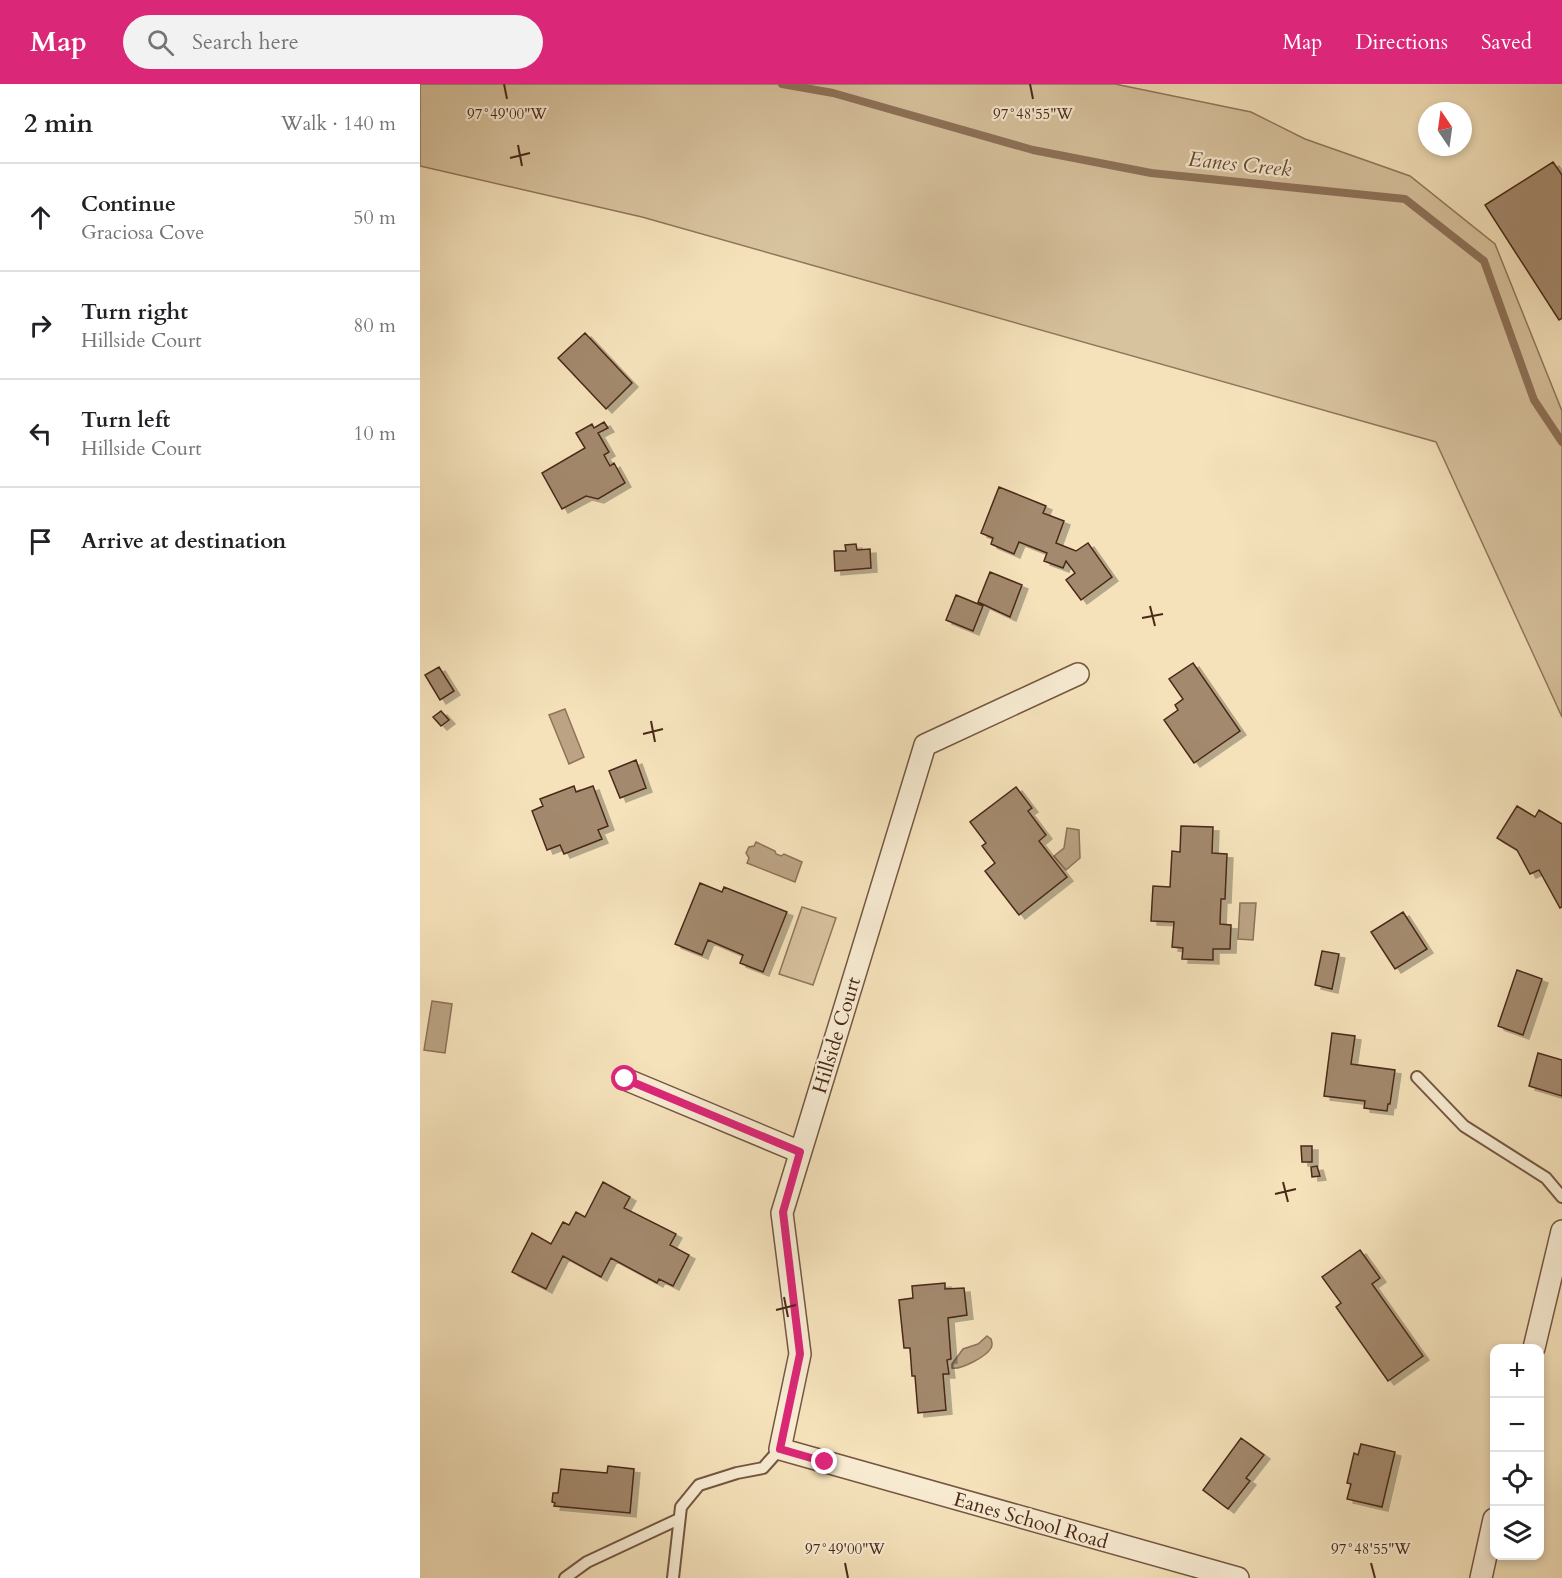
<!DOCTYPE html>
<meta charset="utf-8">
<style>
body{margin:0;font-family:Cardo,serif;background:#f2f2f2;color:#202124}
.controls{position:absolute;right:18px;bottom:18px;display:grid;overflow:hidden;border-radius:12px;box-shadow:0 3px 9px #0003}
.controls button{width:54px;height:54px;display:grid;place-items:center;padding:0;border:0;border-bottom:2px solid #e0e0e0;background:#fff;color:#202124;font:30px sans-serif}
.compass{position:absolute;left:998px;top:18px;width:54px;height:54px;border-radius:50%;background:#fff;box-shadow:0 3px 9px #0003;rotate:347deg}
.stop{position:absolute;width:18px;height:18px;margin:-14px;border:4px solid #db2777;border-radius:50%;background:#fff}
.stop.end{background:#db2777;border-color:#fff;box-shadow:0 2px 6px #0008}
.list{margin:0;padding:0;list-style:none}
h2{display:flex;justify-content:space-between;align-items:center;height:78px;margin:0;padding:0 24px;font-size:26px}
h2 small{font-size:20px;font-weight:400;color:#757577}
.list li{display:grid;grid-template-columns:39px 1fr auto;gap:18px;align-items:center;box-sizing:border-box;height:108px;padding:0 24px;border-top:2px solid #e0e0e0}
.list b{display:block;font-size:22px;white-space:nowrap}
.list p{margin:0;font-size:20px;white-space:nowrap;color:#757577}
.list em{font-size:20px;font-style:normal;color:#757577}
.icon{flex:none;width:33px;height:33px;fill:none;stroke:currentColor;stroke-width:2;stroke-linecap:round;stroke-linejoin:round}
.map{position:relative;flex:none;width:1142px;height:1494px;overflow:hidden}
header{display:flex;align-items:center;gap:36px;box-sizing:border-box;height:84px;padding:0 30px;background:#db2777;color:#fff}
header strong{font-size:28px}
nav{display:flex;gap:33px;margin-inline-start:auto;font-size:21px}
.search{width:420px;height:54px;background:#f2f2f2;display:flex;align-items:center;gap:15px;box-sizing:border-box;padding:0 21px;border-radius:33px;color:#757577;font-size:22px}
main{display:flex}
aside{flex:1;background:#fff}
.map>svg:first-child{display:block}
</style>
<header>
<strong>Map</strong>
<div class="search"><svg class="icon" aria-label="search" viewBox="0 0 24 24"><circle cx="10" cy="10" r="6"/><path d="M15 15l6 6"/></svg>Search here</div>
<nav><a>Map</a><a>Directions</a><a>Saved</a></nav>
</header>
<main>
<aside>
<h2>2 min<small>Walk · 140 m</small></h2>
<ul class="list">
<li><svg class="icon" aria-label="ahead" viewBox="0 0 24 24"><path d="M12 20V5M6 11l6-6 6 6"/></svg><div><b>Continue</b><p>Graciosa Cove</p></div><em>50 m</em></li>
<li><svg class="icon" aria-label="right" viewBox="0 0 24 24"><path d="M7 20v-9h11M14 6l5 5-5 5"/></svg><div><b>Turn right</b><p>Hillside Court</p></div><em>80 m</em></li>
<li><svg class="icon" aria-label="left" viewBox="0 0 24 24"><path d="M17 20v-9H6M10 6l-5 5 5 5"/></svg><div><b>Turn left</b><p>Hillside Court</p></div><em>10 m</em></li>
<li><svg class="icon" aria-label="arrive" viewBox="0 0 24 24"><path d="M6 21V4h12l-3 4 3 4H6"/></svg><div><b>Arrive at destination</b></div></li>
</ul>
</aside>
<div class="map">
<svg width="1142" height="1494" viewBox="0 0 1142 1494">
<defs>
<filter id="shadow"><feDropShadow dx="6" dy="4" stdDeviation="0" flood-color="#0004"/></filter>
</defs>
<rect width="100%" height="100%" fill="#f5e2bb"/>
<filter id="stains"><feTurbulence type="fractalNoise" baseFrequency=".00333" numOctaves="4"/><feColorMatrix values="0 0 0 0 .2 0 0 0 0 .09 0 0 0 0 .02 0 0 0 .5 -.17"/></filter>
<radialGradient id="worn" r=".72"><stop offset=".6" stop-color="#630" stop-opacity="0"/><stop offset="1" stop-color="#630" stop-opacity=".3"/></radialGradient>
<path fill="#d8c39f" stroke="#91765c" stroke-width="1.5" d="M0,0H695L831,28L885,55L990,92L1075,160L1142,327V633L1016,358L222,133L0,82Z
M382,823L416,834L393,901L359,890Z"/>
<path fill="#bba384" stroke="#8e7259" stroke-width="1.5" d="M145,625L164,673L149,680L129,631Z
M647,744L659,746L660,774L646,786L634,772L644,764Z
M336,758L355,767L356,770L361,772L364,770L382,778L375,798L327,779L329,774L326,769L329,763L334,762Z
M820,819H836L833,856L818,855Z
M12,917L32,920L25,969L4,966Z
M567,1252L571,1255C572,1258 573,1261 571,1264C567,1272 541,1286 532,1284V1280L543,1265L558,1260Z"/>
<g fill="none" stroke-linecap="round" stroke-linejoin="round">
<path stroke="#8e7259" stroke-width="8" d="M362,0L413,9L613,66L731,89L985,115L1064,177L1114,316L1142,358"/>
</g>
<path fill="#a3896d" stroke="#4a2918" stroke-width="1.5" filter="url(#shadow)" d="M1133,78L1142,91V234L1139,236L1065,121Z
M165,249L212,299L186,325L138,274Z
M184,338L188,344L178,349L189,368L184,371L190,382L194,379L205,399L178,415L166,412L142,425L122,389L165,364L156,349L172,340L174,344Z
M579,403L626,422L623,429L644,437L636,459L656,467L668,459L692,493L661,516L646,496L655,489L646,477L643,484L624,477L627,469L599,458L594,470L571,460L573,454L561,449Z
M436,460L437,466L450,465L451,484L415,487L414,467H426L425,461Z
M570,488L602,501L590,533L558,518Z
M536,511L563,522L553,547L526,536Z
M773,579L820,647L774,679L744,636L758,626L755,621L763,615L749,595Z
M19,583L34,607L20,616L5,591Z
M21,627L29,636L21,642L13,633Z
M216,676L226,704L200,714L189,687Z
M154,702L156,708L173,702L188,742L178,746L182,755L144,770L140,761L127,766L112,727L123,722L120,715Z
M596,703L612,724L608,727L626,751L619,757L647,793L599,831L565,787L575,779L562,762L566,759L550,738Z
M1097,722L1115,733L1119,726L1142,740V823L1140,824L1119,786L1110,790L1097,766L1077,754Z
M761,742L793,743L792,769L807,770L805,815H801L800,840L811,841L810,865H793V876L762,875L763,864L752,863L754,838L731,837L733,802L750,803L752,767L760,768Z
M280,799L302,808L304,803L367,828L343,888L320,879L323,871L288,856L282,871L255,860Z
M983,828L1007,865L975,885L951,848Z
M902,867L919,870L912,905L895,901Z
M1097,886L1122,895L1103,951L1078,942Z
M912,949L935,952L931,980L975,986L970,1020H968L967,1027L944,1024L945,1017L904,1012Z
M1118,969L1142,976V1012L1109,1002Z
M881,1062H892V1078H882Z
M897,1082L900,1092L892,1093L891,1083Z
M183,1098L210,1113L204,1124L256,1150L250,1161L269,1171L253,1202L239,1195L237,1199L191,1174L181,1193L143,1172L126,1205L92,1188L112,1149L131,1160L143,1138L149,1141L156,1128L165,1133Z
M940,1166L960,1194L952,1200L1003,1272L968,1297L916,1223L921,1219L902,1193Z
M525,1199V1205L544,1204L547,1231L528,1234L531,1275L527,1276L529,1290H523L526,1326L498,1329L495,1292H492L490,1264H484L479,1216L493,1214L492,1202Z
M821,1354L844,1371L826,1394L830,1397L808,1425L783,1406Z
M941,1360L975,1368L962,1423L927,1415L931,1400L927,1399L934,1369L938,1371Z
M188,1382L214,1385L210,1429L134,1422L135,1419L132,1418L133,1409H138L141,1385L187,1389Z"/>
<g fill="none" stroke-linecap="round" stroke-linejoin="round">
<g stroke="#755741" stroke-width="14">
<path id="lane" d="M997,993L1044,1042L1126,1094L1142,1113
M145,1494L167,1478L259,1435
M253,1494L261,1423L279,1401L317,1389L343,1384L360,1365"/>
</g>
<g stroke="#755741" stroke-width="24">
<path id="street" d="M658,590L505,661L362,1129L380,1270L360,1365L818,1494
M205,995L380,1068
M1114,1264L1142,1147
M1061,1494L1074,1435"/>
</g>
<use href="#lane" stroke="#f8ecd3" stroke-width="10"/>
<use href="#street" stroke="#f8ecd3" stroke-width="21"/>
</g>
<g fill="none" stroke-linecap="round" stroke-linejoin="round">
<path stroke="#db2777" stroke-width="8" d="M205,995L380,1068L363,1128L380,1270L360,1365L405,1378"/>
</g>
<path fill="none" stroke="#4a2918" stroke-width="2" d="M84,0L87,15M610,0L613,15M98,61L102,82M90,74L110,69M730,522L735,542M722,534L743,530M231,637L235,658M223,650L243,645M863,1098L868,1118M855,1110L876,1105M364,1213L368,1233M356,1226L376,1221M425,1479L428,1494M951,1479L955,1494"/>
<g text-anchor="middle" stroke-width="4.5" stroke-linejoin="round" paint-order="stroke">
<g font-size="20" fill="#4a2918" stroke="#f8ecd3">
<text transform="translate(416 951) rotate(-73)" y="7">Hillside Court</text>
<text transform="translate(611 1436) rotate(16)" y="7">Eanes School Road</text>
</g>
<g font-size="21" font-style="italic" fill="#664833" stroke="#f8ecd3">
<text transform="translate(820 80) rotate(6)" y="7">Eanes Creek</text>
</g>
</g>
<g font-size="15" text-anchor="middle" fill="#4a2918" stroke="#f8ecd3" stroke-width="4.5" stroke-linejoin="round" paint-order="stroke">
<text x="87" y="35">97°49'00"W</text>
<text x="613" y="35">97°48'55"W</text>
<text x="425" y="1470">97°49'00"W</text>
<text x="951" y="1470">97°48'55"W</text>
</g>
<rect width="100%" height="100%" filter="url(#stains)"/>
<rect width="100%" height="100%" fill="url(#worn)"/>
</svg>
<div class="controls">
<button>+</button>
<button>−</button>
<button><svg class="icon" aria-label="locate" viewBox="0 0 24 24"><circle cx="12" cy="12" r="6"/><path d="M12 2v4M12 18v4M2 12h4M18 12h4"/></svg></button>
<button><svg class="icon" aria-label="layers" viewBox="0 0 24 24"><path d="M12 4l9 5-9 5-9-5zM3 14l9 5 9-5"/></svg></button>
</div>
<svg class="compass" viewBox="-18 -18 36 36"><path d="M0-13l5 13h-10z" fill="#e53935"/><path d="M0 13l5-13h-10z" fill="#757577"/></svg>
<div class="stop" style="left:205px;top:995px"></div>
<div class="stop end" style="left:405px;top:1378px"></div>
</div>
</main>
